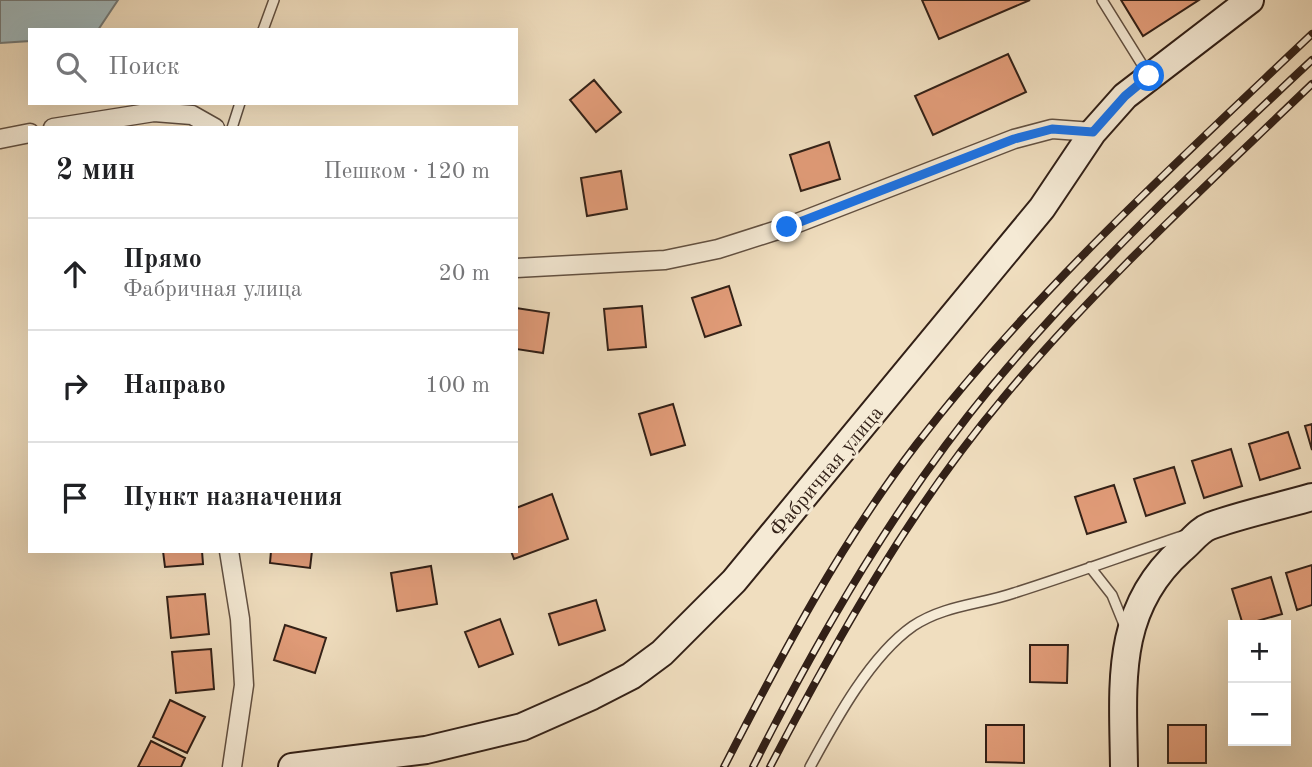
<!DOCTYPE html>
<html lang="ru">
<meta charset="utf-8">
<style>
body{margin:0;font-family:"Old Standard TT",serif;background:#f2f2f2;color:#202124}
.controls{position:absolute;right:21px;bottom:21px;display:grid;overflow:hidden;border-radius:0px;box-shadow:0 7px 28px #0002}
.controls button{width:63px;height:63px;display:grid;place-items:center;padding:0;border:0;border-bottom:2px solid #e0e0e0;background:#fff;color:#202124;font:35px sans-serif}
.stop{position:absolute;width:21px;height:21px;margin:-16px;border:5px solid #1a73e8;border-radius:50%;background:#fff}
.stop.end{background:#1a73e8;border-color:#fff;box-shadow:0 2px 7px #0008}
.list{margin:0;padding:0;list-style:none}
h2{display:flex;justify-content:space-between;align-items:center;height:91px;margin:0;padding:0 28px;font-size:30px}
h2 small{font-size:23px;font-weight:400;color:#757577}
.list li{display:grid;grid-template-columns:46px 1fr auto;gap:21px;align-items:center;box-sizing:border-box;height:112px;padding:0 28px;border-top:2px solid #e0e0e0}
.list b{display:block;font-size:26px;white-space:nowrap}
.list p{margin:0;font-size:23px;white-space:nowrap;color:#757577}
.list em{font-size:23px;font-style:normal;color:#757577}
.icon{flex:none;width:38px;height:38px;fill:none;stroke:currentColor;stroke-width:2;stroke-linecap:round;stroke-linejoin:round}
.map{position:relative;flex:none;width:1312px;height:767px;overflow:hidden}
.search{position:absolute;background:#fff;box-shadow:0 7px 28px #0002;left:28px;top:28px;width:490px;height:77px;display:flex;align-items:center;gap:18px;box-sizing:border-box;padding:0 24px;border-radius:0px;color:#757577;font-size:26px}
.panel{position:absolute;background:#fff;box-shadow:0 7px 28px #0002;left:28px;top:126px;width:490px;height:427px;border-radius:0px}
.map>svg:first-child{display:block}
</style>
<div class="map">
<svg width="1312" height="767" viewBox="0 0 1312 767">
<rect width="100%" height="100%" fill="#f0debf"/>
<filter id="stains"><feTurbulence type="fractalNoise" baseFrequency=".00286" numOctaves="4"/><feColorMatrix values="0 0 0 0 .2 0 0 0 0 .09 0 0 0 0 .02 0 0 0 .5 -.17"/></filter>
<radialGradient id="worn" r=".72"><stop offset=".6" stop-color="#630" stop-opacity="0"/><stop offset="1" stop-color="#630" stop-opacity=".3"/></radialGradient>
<path fill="#a0b9bd" stroke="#747c7b" stroke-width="2" d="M0,0H118L98,30H30V41L0,43Z"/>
<path fill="#e39d7a" stroke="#322017" stroke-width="2" d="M922,0H1030L939,39Z
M1121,0H1199L1143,36Z
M1008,54L1026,92L933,135L915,96Z
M594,80L621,112L596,132L570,100Z
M829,142L840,179L801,191L790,155Z
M621,171L627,209L587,216L581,178Z
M729,286L741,325L705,337L692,298Z
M642,306L646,347L608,350L604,309Z
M516,308L549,313L543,353L516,349Z
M673,404L685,445L651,455L639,414Z
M1312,424V450L1305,426Z
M1288,432L1300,468L1260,480L1249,444Z
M1231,449L1242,486L1204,498L1192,461Z
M1174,467L1185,503L1146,516L1134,479Z
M1114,485L1126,522L1087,534L1075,497Z
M552,494L568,539L514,559L511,551H516V508Z
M163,551H202L203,564L165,567Z
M271,551H312L310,568L270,563Z
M1312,565V605L1297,610L1286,573Z
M431,566L437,604L397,611L391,573Z
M1271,577L1282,614L1243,625L1232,589Z
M205,594L209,634L171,638L167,597Z
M596,600L605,630L559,645L549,614Z
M500,619L513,654L479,667L465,632Z
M285,625L326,638L315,673L274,660Z
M1030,645H1068L1067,683L1030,682Z
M211,649L214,689L176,693L172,652Z
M170,700L205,717L187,753L153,737Z
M986,725H1024V763L986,762Z
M1168,725H1206V763H1168Z
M151,741L185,758L181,767H138Z"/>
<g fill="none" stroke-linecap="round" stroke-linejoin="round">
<g stroke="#625041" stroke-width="12">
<path id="lane" d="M1102,0L1148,74
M263,30L274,0
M232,128L240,103
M1090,567L1112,595L1125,627
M810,767C835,721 870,656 913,626C945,605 979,605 1014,593C1071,575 1128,554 1185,535"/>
</g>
<g stroke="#625041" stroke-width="21">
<path id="street" d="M53,128L154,112L192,115L215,128
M0,139L30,133
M516,268L665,260L718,249L787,227L1014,139L1052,129L1093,132
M229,551L240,619L244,685L232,767"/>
</g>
<g stroke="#322017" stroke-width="30">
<path id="secondary" d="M292,767L426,750L522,727L592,696L631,676L662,653L734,581L1042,208L1093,132L1125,96L1250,0
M1124,767C1123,684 1114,610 1181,550C1190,543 1199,530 1210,526C1242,514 1278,507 1312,497"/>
</g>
<use href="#lane" stroke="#f5ead5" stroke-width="9"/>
<use href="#street" stroke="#f5ead5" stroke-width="18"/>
<use href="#secondary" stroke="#f5ead5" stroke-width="26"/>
<g stroke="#322017" stroke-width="8">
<path id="rail" d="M724,767C781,656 840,544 916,445C1032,294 1174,165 1312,34
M753,767C820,634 897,501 992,386C1089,269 1202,163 1312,60
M770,767C838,637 910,509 1004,397C1098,284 1207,185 1312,84"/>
</g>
<use href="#rail" stroke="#f5ead5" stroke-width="5" stroke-dasharray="16" stroke-linecap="butt"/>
</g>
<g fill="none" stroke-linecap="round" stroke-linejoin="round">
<path stroke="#1a73e8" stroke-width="9" d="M787,227L1014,139L1052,129L1093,132L1125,96L1149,76"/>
</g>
<g text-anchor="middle" stroke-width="6" stroke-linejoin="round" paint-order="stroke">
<g font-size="21" fill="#322017" stroke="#f5ead5">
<text transform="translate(826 471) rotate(-50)" y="7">Фабричная улица</text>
</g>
</g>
<rect width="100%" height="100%" filter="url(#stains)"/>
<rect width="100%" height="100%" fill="url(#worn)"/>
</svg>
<div class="controls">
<button>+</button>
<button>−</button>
</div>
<div class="stop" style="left:1149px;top:76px"></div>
<div class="stop end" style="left:787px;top:227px"></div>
<div class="search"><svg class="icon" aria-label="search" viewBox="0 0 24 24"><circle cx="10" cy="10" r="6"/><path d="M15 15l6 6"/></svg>Поиск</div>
<section class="panel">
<h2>2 мин<small>Пешком · 120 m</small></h2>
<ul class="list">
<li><svg class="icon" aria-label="ahead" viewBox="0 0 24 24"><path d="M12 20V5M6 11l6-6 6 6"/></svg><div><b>Прямо</b><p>Фабричная улица</p></div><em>20 m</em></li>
<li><svg class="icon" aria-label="right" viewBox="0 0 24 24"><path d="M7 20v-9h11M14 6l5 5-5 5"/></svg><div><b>Направо</b></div><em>100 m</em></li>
<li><svg class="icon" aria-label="arrive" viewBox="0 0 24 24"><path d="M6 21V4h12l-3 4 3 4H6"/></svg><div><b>Пункт назначения</b></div></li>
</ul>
</section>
</div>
